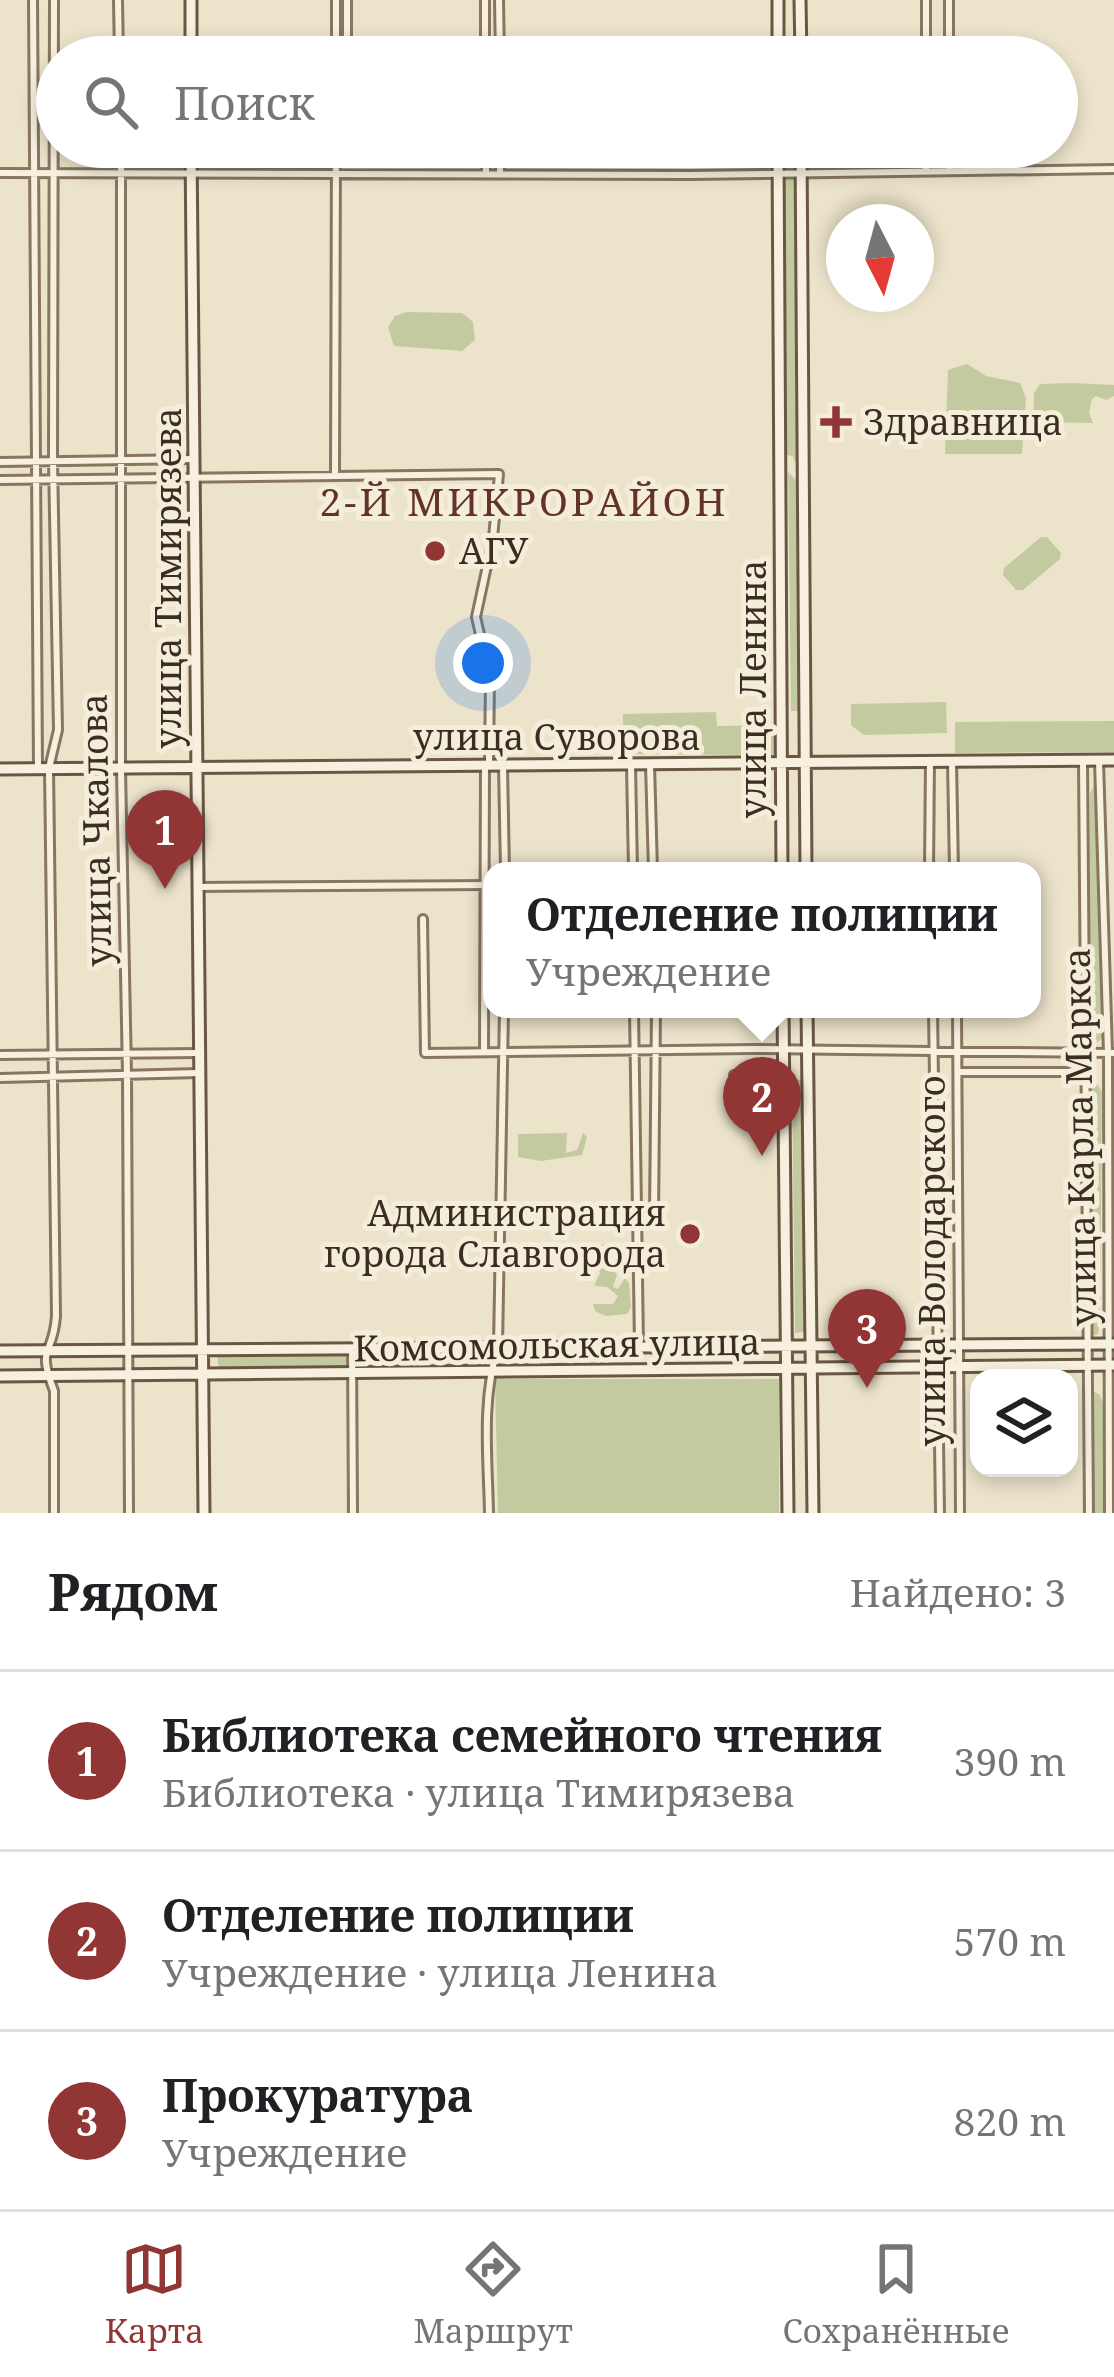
<!DOCTYPE html>
<html lang="ru">
<meta charset="utf-8">
<style>
body{margin:0;font-family:"Noto Serif",serif;background:#f6f6f6;color:#202124}
.controls{position:absolute;right:36px;bottom:36px;display:grid;overflow:hidden;border-radius:24px;box-shadow:0 6px 18px #0003}
.controls button{width:108px;height:108px;display:grid;place-items:center;padding:0;border:0;border-bottom:3px solid #e0e0e0;background:#fff;color:#202124;font:60px sans-serif}
.compass{position:absolute;left:826px;top:204px;width:108px;height:108px;border-radius:50%;background:#fff;box-shadow:0 6px 18px #0003;rotate:174deg}
.you{position:absolute;left:483px;top:663px;width:42px;height:42px;margin:-30px;border:9px solid #fff;border-radius:50%;background:#1a73e8;box-shadow:0 0 0 18px #1a73e833}
.badge{display:grid;place-items:center;width:78px;height:78px;border-radius:50%;background:#923535;color:#fff;font-size:39px;font-weight:700}
.pin{position:absolute;translate:-50% -99px;filter:drop-shadow(0 3px 6px #0008)}
.pin::after{content:'';position:absolute;top:63px;width:42px;height:36px;background:inherit;clip-path:polygon(0 0,100% 0,50% 100%)}
.popup{position:absolute;left:483px;top:862px;width:558px;height:156px;box-sizing:border-box;display:grid;place-content:center;border-radius:24px;background:#fff;filter:drop-shadow(0 3px 9px #0005);font-size:39px;white-space:nowrap;color:#757577}
.popup b{font-size:45px;color:#202124}
.popup::after{content:'';position:absolute;left:50%;top:100%;margin-left:-24px;border:24px solid transparent;border-top-color:#fff}
.list{margin:0;padding:0;list-style:none}
h2{display:flex;justify-content:space-between;align-items:center;height:156px;margin:0;padding:0 48px;font-size:51px}
h2 small{font-size:39px;font-weight:400;color:#757577}
.list li{display:grid;grid-template-columns:78px 1fr auto;gap:36px;align-items:center;box-sizing:border-box;height:180px;padding:0 48px;border-top:3px solid #e0e0e0}
.list b{display:block;font-size:45px;white-space:nowrap}
.list p{margin:0;font-size:39px;white-space:nowrap;color:#757577}
.list em{font-size:39px;font-style:normal;color:#757577}
.icon{flex:none;width:66px;height:66px;fill:none;stroke:currentColor;stroke-width:2;stroke-linecap:round;stroke-linejoin:round}
.map{position:relative;flex:none;width:1114px;height:1513px;overflow:hidden}
.search{position:absolute;background:#fff;box-shadow:0 6px 18px #0003;left:36px;right:36px;top:36px;height:132px;display:flex;align-items:center;gap:30px;box-sizing:border-box;padding:0 42px;border-radius:66px;color:#757577;font-size:45px}
.sheet{height:696px;background:#fff}
nav{display:flex;justify-content:space-around;align-items:center;box-sizing:border-box;height:168px;border-top:3px solid #e0e0e0;background:#fff;font-size:33px;color:#757577}
nav a{display:grid;justify-items:center;gap:6px}
nav .on{color:#923535}
.map>svg:first-child{display:block}
</style>
<div class="map">
<svg width="1114" height="1513" viewBox="0 0 1114 1513">
<rect width="100%" height="100%" fill="#ece3cb"/>
<path fill="#c4ca9f" d="M796,179L800,461H794L793,456L787,455L785,180Z
M407,312L462,313L473,322L475,340L462,351L394,346L388,327L395,316Z
M967,364L986,376L1020,383L1026,398L1022,454H945L948,370Z
M1073,383L1114,385V396L1106,400L1096,396L1092,399L1089,412L1093,423L1033,422L1034,393L1040,384Z
M788,472L797,481L802,711H791Z
M1041,537H1047L1061,553L1060,559L1023,590H1016L1003,575L1004,568Z
M946,702L947,733L864,735L851,725V704Z
M716,712L717,726L775,725L776,755L623,754V714Z
M1114,721V752L955,753V722Z
M1096,782L1100,793L1103,1037L1096,1044L1089,1033L1090,793Z
M1090,1072L1102,1092L1100,1324L1098,1334L1093,1336L1088,1331Z
M792,1080H801L804,1332L795,1333Z
M567,1133L566,1153L577,1150L583,1133L587,1137L582,1155L541,1161L518,1157V1134Z
M597,1244L627,1246L623,1263L613,1269L617,1275L613,1287L618,1289L625,1278L629,1283L631,1307L627,1314L606,1316L595,1311L593,1304H613L618,1296L607,1287L594,1286L600,1273L593,1249Z
M346,1353V1370L219,1371L217,1355Z
M481,1353V1368L359,1369V1354Z
M495,1379H779V1513H498Z
M1089,1389L1100,1395L1104,1406V1513H1092Z"/>
<g fill="none" stroke-linecap="round" stroke-linejoin="round">
<g stroke="#887660" stroke-width="12">
<path id="street" d="M33,0L38,769
M54,0L53,460L58,730L49,768L56,1316C53,1358 36,1344 54,1391V1513
M118,0L119,57
M485,0V57
M499,0L500,57
M926,0V57
M949,0V57
M336,57V0
M347,57V0
M121,147V769L127,1074L129,1513
M486,147V173
M926,147V170
M950,147V169
M0,173L690,175L1114,169
M500,173V147
M0,462L195,459
M335,475L336,147
M0,480L499,474L493,538L476,617L490,678L489,765
M1083,760L1089,1513
M952,761L954,871
M1099,761L1108,1053L1109,1513
M650,764L653,871
M631,765L633,871
M503,766L505,871
M929,871L930,760
M198,887L492,885
M423,919L425,1053L754,1049L1114,1053
M634,1009L639,1345
M933,1009L940,1513
M957,1009L960,1513
M484,1052L485,766
M0,1055L199,1053
M958,1072H1086
M734,1075C747,1086 755,1085 769,1075
M0,1078L199,1073
M639,1223L654,1218L656,1009
M352,1349L353,1513
M489,1513C488,1458 481,1400 498,1347L504,1009"/>
</g>
<g stroke="#6a5743" stroke-width="15">
<path id="secondary" d="M191,0V57
M778,0V57
M800,0L801,57
M191,147L204,1513
M778,147L782,871
M801,147L806,871
M0,769L1114,760
M783,1009L788,1513
M807,1009L813,1513
M0,1351L1114,1344
M0,1376L1114,1365"/>
</g>
<use href="#street" stroke="#f7f0de" stroke-width="6"/>
<use href="#secondary" stroke="#f7f0de" stroke-width="9"/>
</g>
<g fill="#923535" stroke="#f4edda" stroke-width="4.5">
<path d="M830 404h12v12h12v12h-12v12h-12v-12h-12v-12h12z"/>
<circle cx="435" cy="551" r="12"/>
<circle cx="690" cy="1234" r="12"/>
</g>
<g text-anchor="middle" stroke-width="10" stroke-linejoin="round" paint-order="stroke">
<g font-size="36" fill="#3a2e22" stroke="#f4edda" text-anchor="start">
<text x="863" y="435">Здравница</text>
<text x="459" y="564">АГУ</text>
<text x="666" y="1226" text-anchor="end">Администрация<tspan x="666" dy="41">города Славгорода</tspan></text>
</g>
<g font-size="36" fill="#3a2e22" stroke="#f4edda">
<text transform="translate(168 578) rotate(-90)" y="13">улица Тимирязева</text>
<text transform="translate(753 689) rotate(-90)" y="13">улица Ленина</text>
<text x="557" y="750">улица Суворова</text>
<text transform="translate(96 830) rotate(-91)" y="13">улица Чкалова</text>
<text transform="translate(1080 1137) rotate(-91)" y="13">улица Карла Маркса</text>
<text transform="translate(932 1261) rotate(-90)" y="13">улица Володарского</text>
<text transform="translate(557 1345) rotate(-1)" y="13">Комсомольская улица</text>
</g>
<g font-size="39" letter-spacing="3" fill="#633325" stroke="#f4edda">
<text x="524" y="516">2-Й МИКРОРАЙОН</text>
</g>
</g>
</svg>
<div class="controls">
<button><svg class="icon" aria-label="layers" viewBox="0 0 24 24"><path d="M12 4l9 5-9 5-9-5zM3 14l9 5 9-5"/></svg></button>
</div>
<svg class="compass" viewBox="-18 -18 36 36"><path d="M0-13l5 13h-10z" fill="#e53935"/><path d="M0 13l5-13h-10z" fill="#757577"/></svg>
<div class="you"></div>
<div class="pin badge" style="left:165px;top:889px">1</div>
<div class="pin badge" style="left:762px;top:1156px">2</div>
<div class="popup"><b>Отделение полиции</b>Учреждение</div>
<div class="pin badge" style="left:867px;top:1388px">3</div>
<div class="search"><svg class="icon" aria-label="search" viewBox="0 0 24 24"><circle cx="10" cy="10" r="6"/><path d="M15 15l6 6"/></svg>Поиск</div>
</div>
<section class="sheet">
<h2>Рядом<small>Найдено: 3</small></h2>
<ul class="list">
<li><span class="badge">1</span><div><b>Библиотека семейного чтения</b><p>Библиотека · улица Тимирязева</p></div><em>390 m</em></li>
<li><span class="badge">2</span><div><b>Отделение полиции</b><p>Учреждение · улица Ленина</p></div><em>570 m</em></li>
<li><span class="badge">3</span><div><b>Прокуратура</b><p>Учреждение</p></div><em>820 m</em></li>
</ul>
</section>
<nav>
<a class="on"><svg class="icon" aria-label="map" viewBox="0 0 24 24"><path d="M3 6l6-2 6 2 6-2v14l-6 2-6-2-6 2zM9 4v14M15 6v14"/></svg>Карта</a>
<a><svg class="icon" aria-label="directions" viewBox="0 0 24 24"><path d="M12 3l9 9-9 9-9-9zM9 14v-3h6M13 9l2 2-2 2"/></svg>Маршрут</a>
<a><svg class="icon" aria-label="saved" viewBox="0 0 24 24"><path d="M7 4h10v16l-5-4-5 4z"/></svg>Сохранённые</a>
</nav>
